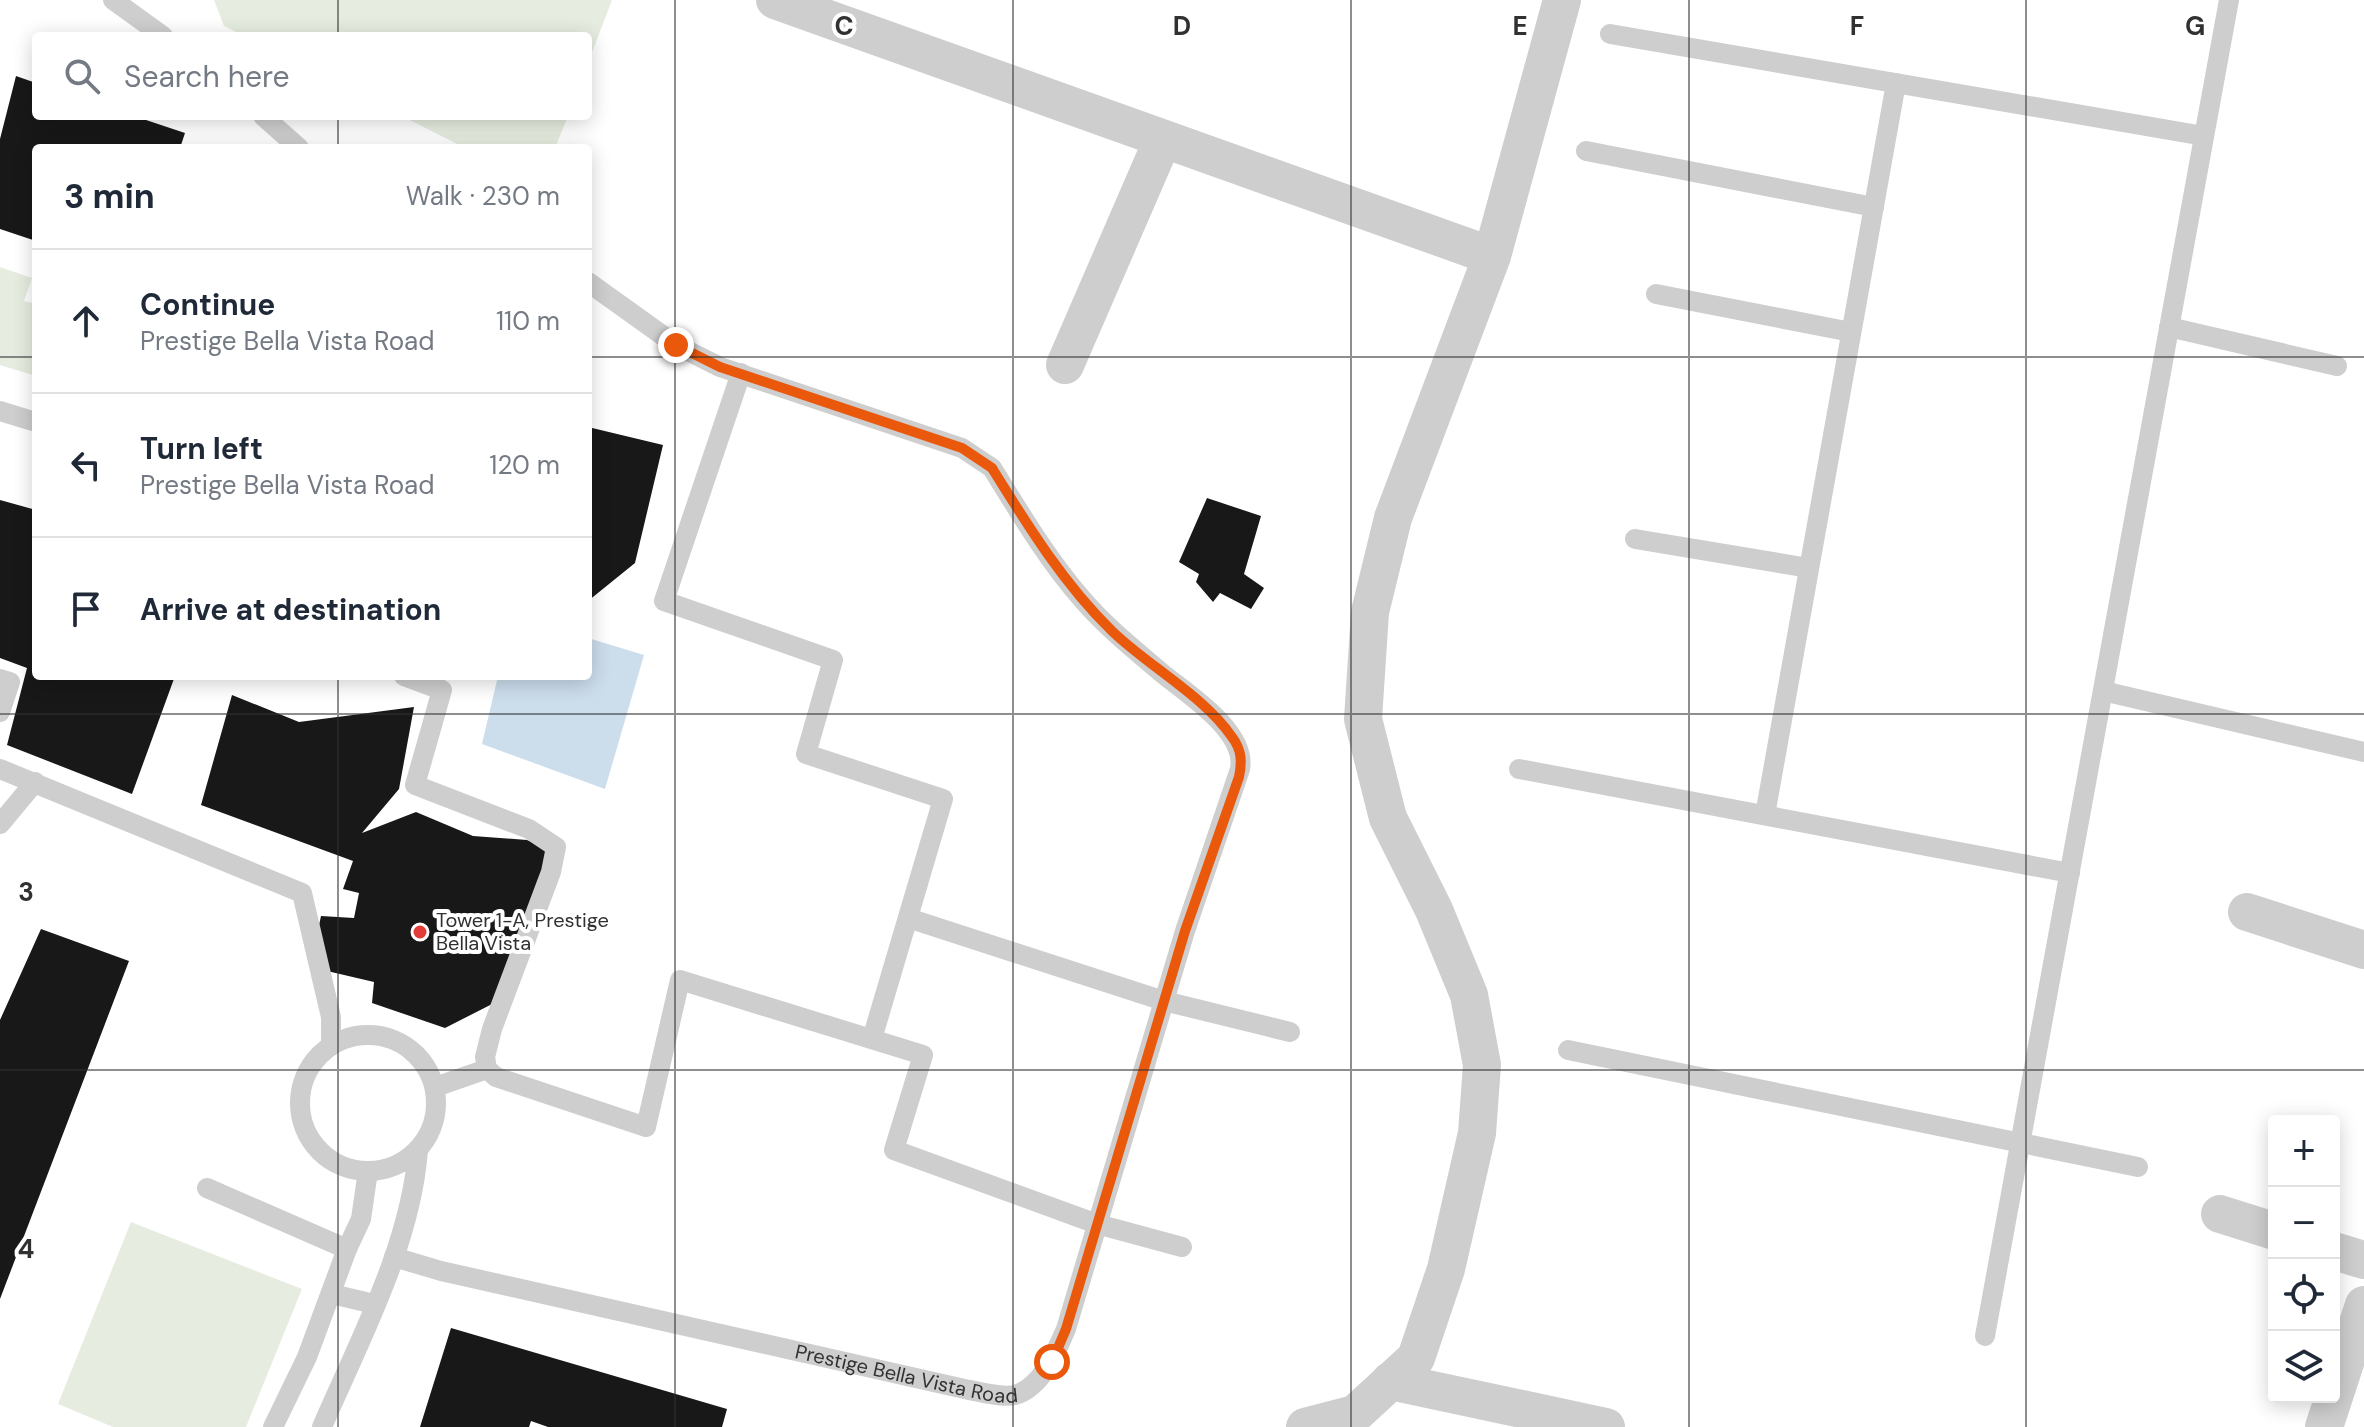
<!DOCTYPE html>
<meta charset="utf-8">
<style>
body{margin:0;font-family:"DM Sans",sans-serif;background:#f2f2f3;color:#1f2937}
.controls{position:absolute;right:24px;bottom:24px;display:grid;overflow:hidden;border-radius:8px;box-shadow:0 4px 20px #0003}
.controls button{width:72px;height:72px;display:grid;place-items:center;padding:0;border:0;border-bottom:2px solid #e0e1e3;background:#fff;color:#1f2937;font:40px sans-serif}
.stop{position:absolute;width:24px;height:24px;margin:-18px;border:6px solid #ea580c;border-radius:50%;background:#fff}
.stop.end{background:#ea580c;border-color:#fff;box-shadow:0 2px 8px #0008}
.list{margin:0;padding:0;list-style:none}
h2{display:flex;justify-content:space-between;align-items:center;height:104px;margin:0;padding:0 32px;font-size:34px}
h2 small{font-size:26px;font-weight:400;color:#747a83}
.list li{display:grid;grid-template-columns:52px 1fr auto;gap:24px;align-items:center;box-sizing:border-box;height:144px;padding:0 32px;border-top:2px solid #e0e1e3}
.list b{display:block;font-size:30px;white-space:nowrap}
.list p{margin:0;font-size:26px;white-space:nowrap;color:#747a83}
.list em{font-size:26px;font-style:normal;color:#747a83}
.icon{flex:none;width:44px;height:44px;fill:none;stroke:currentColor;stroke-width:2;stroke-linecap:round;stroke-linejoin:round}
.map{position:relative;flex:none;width:2364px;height:1427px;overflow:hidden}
.search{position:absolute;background:#fff;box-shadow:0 4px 20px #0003;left:32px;top:32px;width:560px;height:88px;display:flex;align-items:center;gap:20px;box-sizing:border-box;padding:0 28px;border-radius:8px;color:#747a83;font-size:30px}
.panel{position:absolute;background:#fff;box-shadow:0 4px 20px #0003;left:32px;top:144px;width:560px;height:536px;border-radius:8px}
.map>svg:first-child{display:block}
</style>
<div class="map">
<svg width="2364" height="1427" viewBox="0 0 2364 1427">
<rect width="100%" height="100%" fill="#fff"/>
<path fill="#e6ede0" d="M214,0H612L588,63V36H244L224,26Z
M402,116H568L555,148H465Z
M0,267L32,278L24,301L36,304V376L0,365Z
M131,1222L302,1289L246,1427H113L58,1404Z"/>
<path fill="#ccddec" d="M588,638L644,655L605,789L482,744L498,676H588Z"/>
<path fill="#181818" d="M16,76L36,83V116H134L185,133L180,148H36V241L0,229V139Z
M588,427L663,445L635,563L588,601Z
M1207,498L1261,516L1244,574L1264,588L1251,609L1220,593L1213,602L1196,582L1199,574L1179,562Z
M0,500L36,510V676H175L132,794L7,745L27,668L0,658Z
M232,695L299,722L414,707L399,789L362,833L416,812L473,836L527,840L551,850L500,1000L445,1028L372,1003L374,982L310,967L321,916L354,918L359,893L343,889L353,861L201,805Z
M41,929L129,961L0,1299V1020Z
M451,1328L727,1409L722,1427H548L531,1421L529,1427H420Z"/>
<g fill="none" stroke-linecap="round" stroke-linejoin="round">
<g stroke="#cecece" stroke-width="20">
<path d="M113,0L163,36"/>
<path d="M1610,34L2204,136"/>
<path d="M263,116L299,148"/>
<path d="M1586,151L1874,207"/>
<path d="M1656,294L1851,332"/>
<path d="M2169,327L2337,366"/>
<path d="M741,373L664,601L833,660L806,754L943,799L872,1039"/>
<path d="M0,411L36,422"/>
<path d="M1635,539L1809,568"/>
<path d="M404,676L442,690L415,785L529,829L556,847L551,872L492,1029L485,1057L487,1069L496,1077L646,1127L680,980L923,1055L894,1150L1097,1224L1182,1247"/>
<path d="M0,679L10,682L0,712"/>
<path d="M2103,691L2364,752"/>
<path d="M0,769L302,893L331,1017V1046"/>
<path d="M1519,769L2070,873"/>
<path d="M1765,815L1896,83"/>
<path d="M0,824L35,782"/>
<path d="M908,918L1164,1001L1290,1032"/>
<circle cx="368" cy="1103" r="68"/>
<path d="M1568,1050L2138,1167"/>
<path d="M435,1087L487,1069"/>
<path d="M207,1188L347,1249"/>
<path id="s1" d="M394,1257L441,1271L969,1390C982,1392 1002,1398 1015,1395C1042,1387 1056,1352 1066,1329L1185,931L1240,769C1247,732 1189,695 1163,674C1135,650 1106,627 1082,599C1047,559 1020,513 992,468L962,448L720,367L676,345L588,282"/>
<path d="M332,1294L374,1304"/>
<path d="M1985,1336L2229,0"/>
<path d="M273,1427L307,1357L347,1249L361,1219L368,1171"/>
<path d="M322,1427C359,1341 411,1245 418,1150"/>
</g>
<path stroke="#cecece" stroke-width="38" d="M775,0L1492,256L1562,0
M1065,365L1163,139
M2247,912L2364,950
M2220,1214L2274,1231
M2334,1251L2364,1260
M1390,1381L1606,1427
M1305,1427L1355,1414L1416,1358L1446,1269L1477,1133L1482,1065L1469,995L1434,910L1388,818L1363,719L1370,612L1393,518L1492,256
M2324,1427L2364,1305"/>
</g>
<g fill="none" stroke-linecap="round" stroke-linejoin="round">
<path stroke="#ea580c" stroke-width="10" d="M676,345L720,367L962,448L992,468C1028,526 1063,583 1112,631C1148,666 1204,696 1232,737C1242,750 1242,762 1239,777L1185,931L1066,1329L1052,1362"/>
</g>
<path fill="none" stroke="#313131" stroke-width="2" stroke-opacity="0.55" d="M338,0V36M675,0V1427M1013,0V1427M1351,0V1427M1689,0V1427M2026,0V1427M338,116V148M0,357H36M588,357H2364M338,676V1427M0,714H2364M0,1070H2364"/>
<circle fill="#e23c38" stroke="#fff" stroke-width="3" cx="420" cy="932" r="8"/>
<g text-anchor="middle" stroke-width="8" stroke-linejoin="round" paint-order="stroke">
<g font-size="20" fill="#313131" stroke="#fff" text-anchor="start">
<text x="436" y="927">Tower 1-A, Prestige<tspan x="436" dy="23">Bella Vista</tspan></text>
</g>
<g font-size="20" fill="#313131" stroke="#fff">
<text dy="7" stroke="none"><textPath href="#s1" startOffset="526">Prestige Bella Vista Road</textPath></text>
</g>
</g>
<g font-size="26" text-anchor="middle" font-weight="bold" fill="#313131" stroke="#fff" stroke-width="8" stroke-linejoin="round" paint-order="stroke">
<text x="844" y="35">C</text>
<text x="1182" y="35">D</text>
<text x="1520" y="35">E</text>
<text x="1857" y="35">F</text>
<text x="2195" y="35">G</text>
<text x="26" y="901">3</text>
<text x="26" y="1258">4</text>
</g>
</svg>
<div class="controls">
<button>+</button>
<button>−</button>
<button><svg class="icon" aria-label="locate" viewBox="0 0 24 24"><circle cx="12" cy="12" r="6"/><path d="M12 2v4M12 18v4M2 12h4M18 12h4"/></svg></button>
<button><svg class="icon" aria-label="layers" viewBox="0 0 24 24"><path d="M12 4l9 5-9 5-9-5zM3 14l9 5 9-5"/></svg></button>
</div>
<div class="stop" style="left:1052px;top:1362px"></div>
<div class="stop end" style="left:676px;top:345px"></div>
<div class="search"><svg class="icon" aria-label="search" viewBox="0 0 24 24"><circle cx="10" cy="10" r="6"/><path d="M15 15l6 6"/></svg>Search here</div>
<section class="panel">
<h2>3 min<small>Walk · 230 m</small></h2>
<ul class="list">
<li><svg class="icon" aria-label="ahead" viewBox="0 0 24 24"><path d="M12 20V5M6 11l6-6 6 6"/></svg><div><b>Continue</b><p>Prestige Bella Vista Road</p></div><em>110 m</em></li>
<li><svg class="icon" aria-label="left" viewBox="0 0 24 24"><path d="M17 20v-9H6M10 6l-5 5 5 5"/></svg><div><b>Turn left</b><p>Prestige Bella Vista Road</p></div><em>120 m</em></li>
<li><svg class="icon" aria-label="arrive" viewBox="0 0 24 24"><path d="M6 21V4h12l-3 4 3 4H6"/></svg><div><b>Arrive at destination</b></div></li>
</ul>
</section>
</div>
